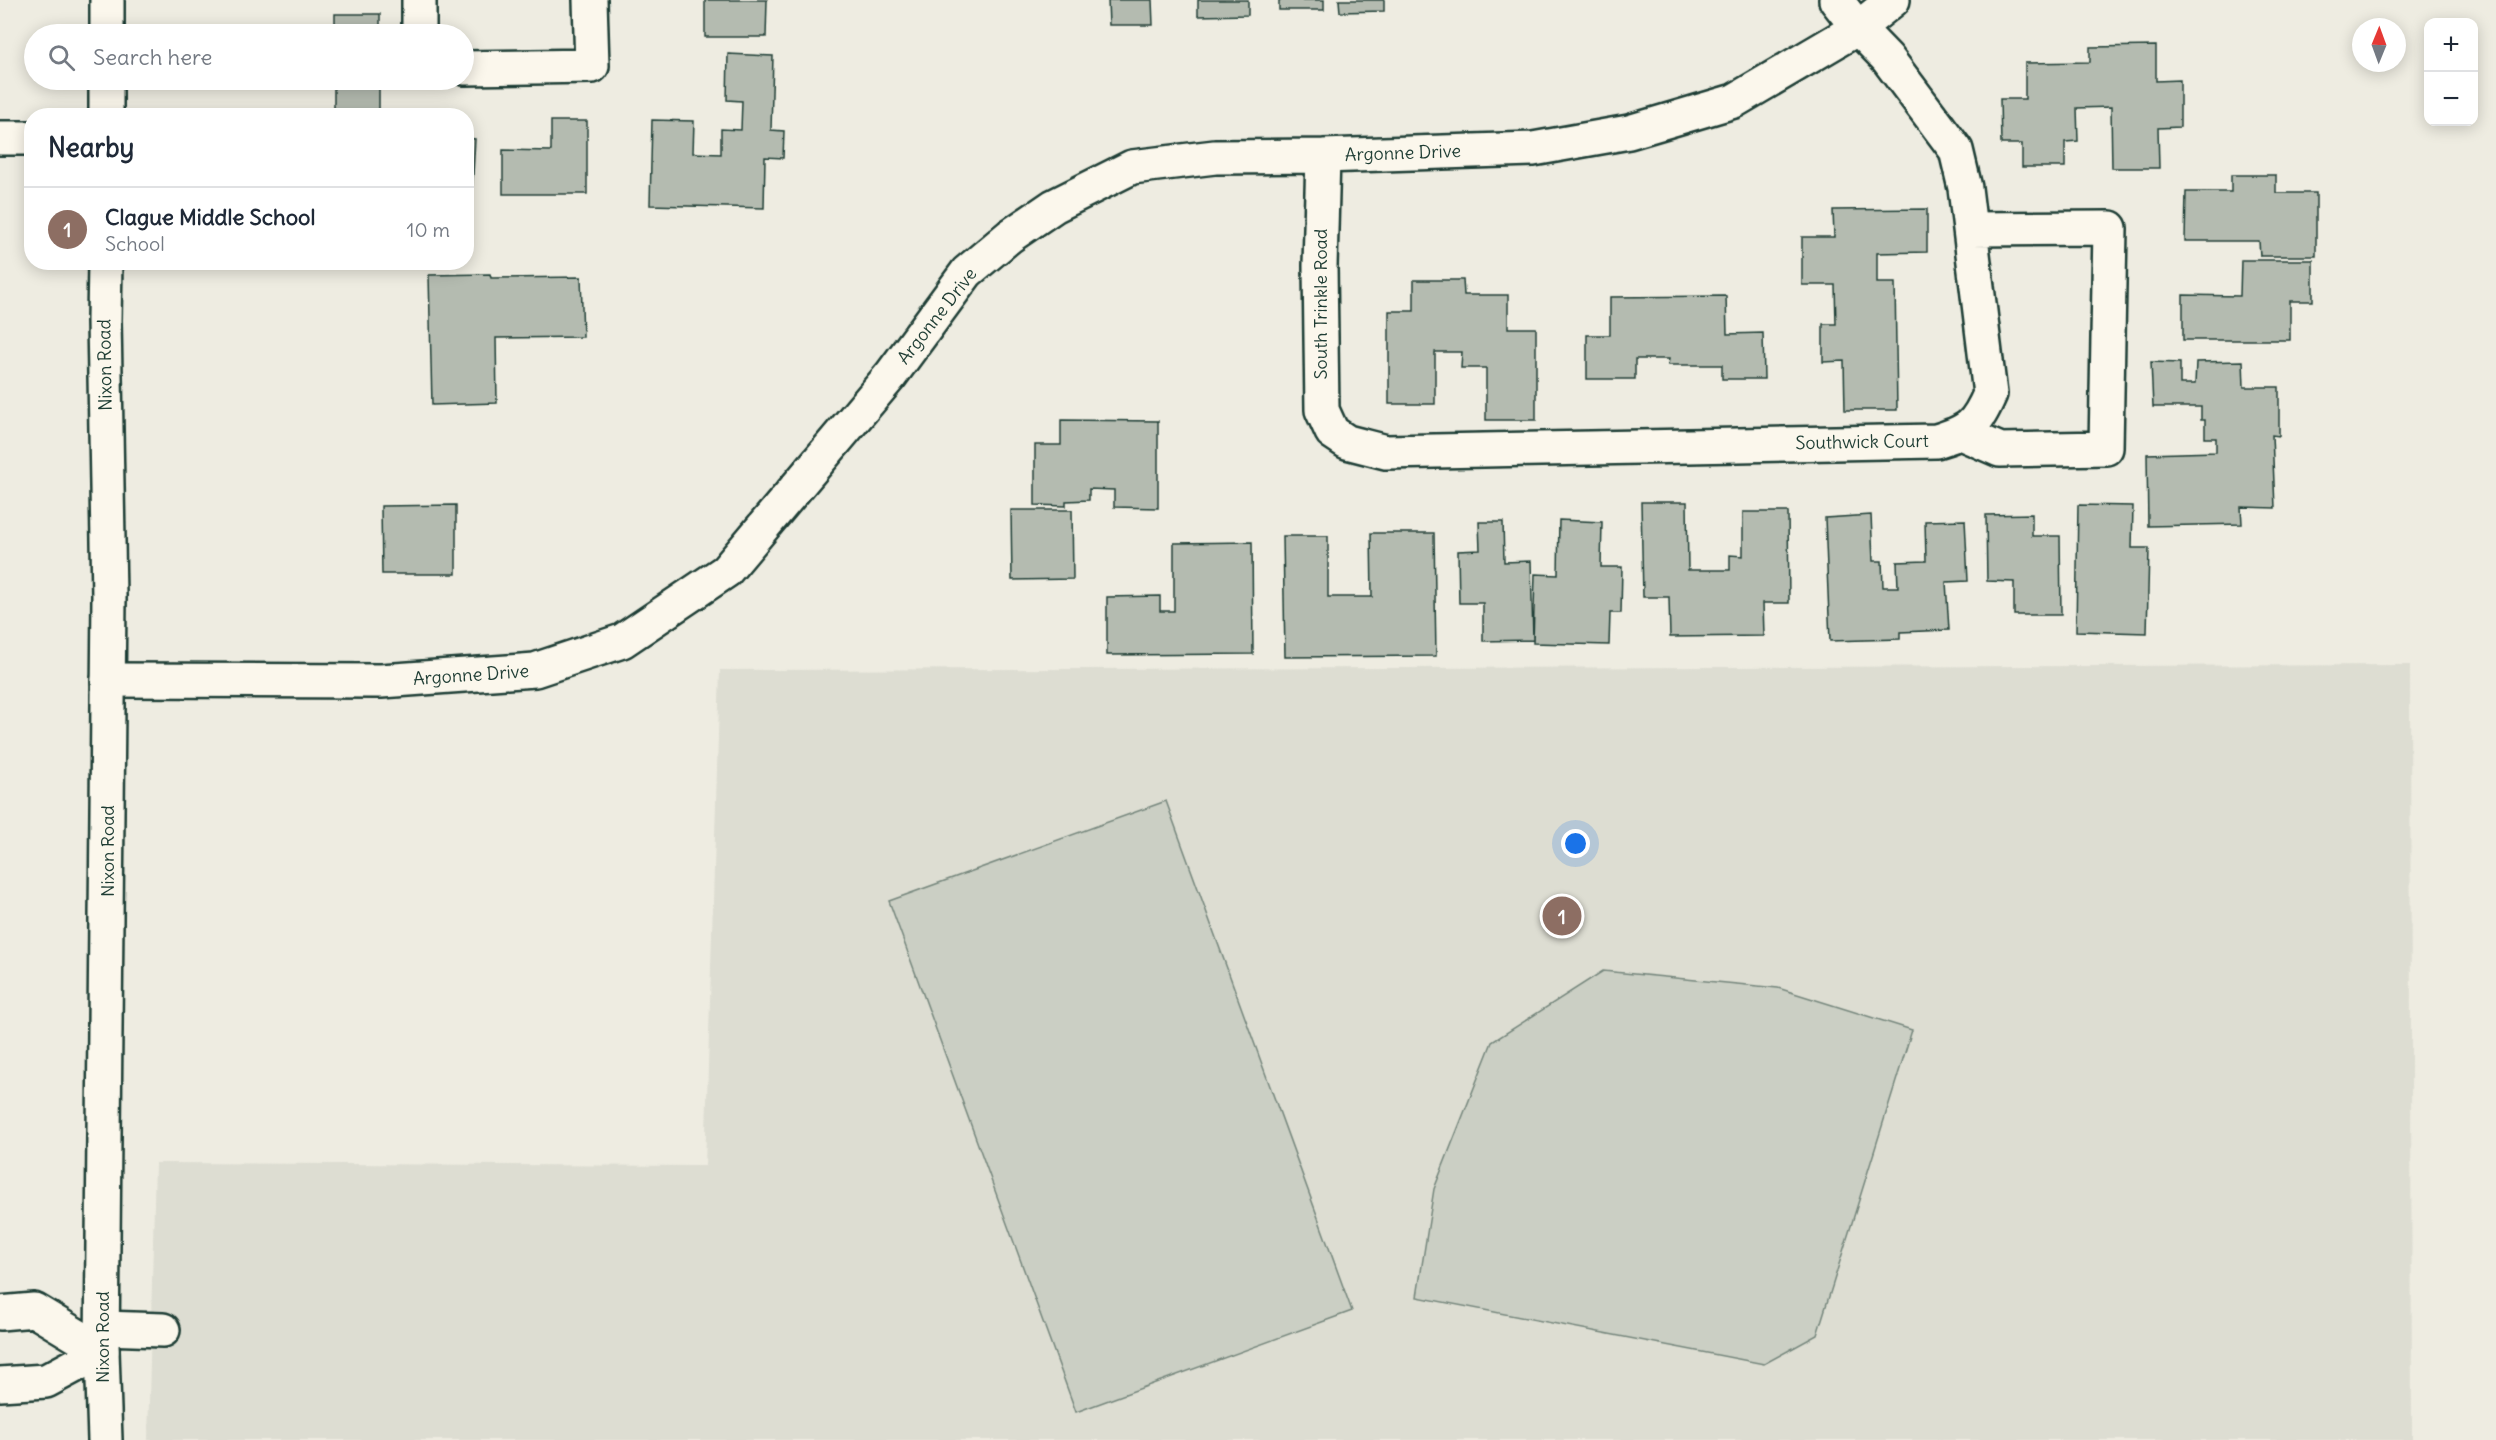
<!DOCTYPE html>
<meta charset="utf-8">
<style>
body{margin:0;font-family:Delius,sans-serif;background:#f2f2f3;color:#1f2937}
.controls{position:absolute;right:18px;top:18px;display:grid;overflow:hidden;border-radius:12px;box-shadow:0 3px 15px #0003}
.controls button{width:54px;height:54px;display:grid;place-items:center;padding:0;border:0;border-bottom:2px solid #e0e1e3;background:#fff;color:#1f2937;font:30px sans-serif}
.compass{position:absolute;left:2352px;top:18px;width:54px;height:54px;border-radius:50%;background:#fff;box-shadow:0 3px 15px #0003;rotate:1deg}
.you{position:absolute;left:1576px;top:844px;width:21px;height:21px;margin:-15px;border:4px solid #fff;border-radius:50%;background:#1a73e8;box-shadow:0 0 0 9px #1a73e833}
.badge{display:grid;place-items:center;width:39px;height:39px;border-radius:50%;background:#1f3d34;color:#fff;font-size:20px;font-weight:700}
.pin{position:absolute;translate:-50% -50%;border:3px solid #fff;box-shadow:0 2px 6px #0006}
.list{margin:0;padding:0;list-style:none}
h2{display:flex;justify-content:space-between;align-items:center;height:78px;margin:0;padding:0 24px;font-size:26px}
h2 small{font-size:20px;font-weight:400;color:#747a83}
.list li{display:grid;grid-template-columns:39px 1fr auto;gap:18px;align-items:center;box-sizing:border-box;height:84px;padding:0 24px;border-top:2px solid #e0e1e3}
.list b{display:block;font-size:22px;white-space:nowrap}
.list p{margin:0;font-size:20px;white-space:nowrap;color:#747a83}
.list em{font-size:20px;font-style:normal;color:#747a83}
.icon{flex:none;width:33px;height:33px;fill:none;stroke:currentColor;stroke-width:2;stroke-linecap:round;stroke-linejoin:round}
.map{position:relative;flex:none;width:2496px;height:1440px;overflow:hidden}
.search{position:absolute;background:#fff;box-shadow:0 3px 15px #0003;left:24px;top:24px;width:450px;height:66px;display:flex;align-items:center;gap:15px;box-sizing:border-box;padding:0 21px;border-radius:33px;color:#747a83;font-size:22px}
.panel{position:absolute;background:#fff;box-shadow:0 3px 15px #0003;left:24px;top:108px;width:450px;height:162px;border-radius:24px}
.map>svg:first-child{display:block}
</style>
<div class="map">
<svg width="2496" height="1440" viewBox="0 0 2496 1440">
<rect width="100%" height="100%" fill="#eeece1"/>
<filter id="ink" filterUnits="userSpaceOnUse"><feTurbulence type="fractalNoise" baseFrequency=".0167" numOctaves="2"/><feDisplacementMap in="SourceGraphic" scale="12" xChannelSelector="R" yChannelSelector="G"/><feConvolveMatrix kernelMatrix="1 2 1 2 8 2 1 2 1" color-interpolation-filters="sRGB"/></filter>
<g filter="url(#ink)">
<path fill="#ddddd2" d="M2410,665L2412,1440H148L155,1163L705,1166L720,670Z"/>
<path fill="#cbcfc4" stroke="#75867c" stroke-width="1.5" d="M1166,801L1352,1311L1076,1412L889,901Z
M1603,971L1778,988L1912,1030L1817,1335L1764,1364L1417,1297L1434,1189L1492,1042Z"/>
<path fill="#b4bbb0" stroke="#1f3d34" stroke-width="1.5" d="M705,0H767L766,37H705Z
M1108,0H1152L1153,25H1109Z
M1198,0H1248V15L1198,16Z
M1279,0H1324V10H1279Z
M1339,0H1384V11L1340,12Z
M335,14H380V34H335Z
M2156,46V81L2180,80V127L2158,128L2159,168H2112L2111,107L2077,108L2078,141L2065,142V167H2022V144H2001L2000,99H2025V63L2090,62V47Z
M728,54L773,56L771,130L784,131L783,158L765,157L764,208L650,205L652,120L694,121L693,153L721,154V129L741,130L742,101L727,100Z
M334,80H379V116H237L334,115Z
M551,121H587V194H503V150L551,151Z
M466,138L475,139L472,192H466Z
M2231,175H2276V193H2316V256H2260L2259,241H2185L2186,192H2231Z
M1927,209V252L1877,253V283H1895L1897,410H1845L1844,361L1823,362V324H1836L1835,285H1802V237H1834L1833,210Z
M2241,260H2313V301H2290V340H2183V295L2240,296Z
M490,274L491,278L581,277L583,337L496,338L497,403L432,405L429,275Z
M1414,280H1463L1464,295H1508V328H1536V420H1486V368H1461L1462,352H1435V404H1389V311H1414Z
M1726,296L1727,334L1763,333L1764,379H1722V365H1668L1669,359H1635V379H1587V335H1610V297Z
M2243,361L2244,387H2279V436L2272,435L2275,508L2241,507L2242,524L2148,526L2147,454L2216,452V438H2205V420H2201V407H2153L2151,362L2180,363V384H2195L2196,362Z
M1061,420L1158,421V508L1114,507V490L1089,489V500L1066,501V506L1035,505V445H1061Z
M1641,502H1687L1688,570H1730V555L1743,556V512H1788L1789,603H1763L1764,636L1670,637L1669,597H1643Z
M456,505V574H382L381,506Z
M2078,505L2133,506L2132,548H2149L2147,633L2076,631Z
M1011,510H1072L1073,579L1012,580Z
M2032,514V536H2060L2061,615H2014V582L1987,581L1986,515Z
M1871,515L1873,561H1882L1883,587H1898L1897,562L1926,561L1925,521L1965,520L1968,581L1946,582L1949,630L1900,632V639L1830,641L1825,518Z
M1559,520L1602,522L1601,567H1622L1621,613H1610L1609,645L1533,643L1535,574L1558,575Z
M1479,522H1503L1504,562L1531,561L1533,640L1483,641V603H1459L1458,551L1480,550Z
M1371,533H1434L1436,656L1285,657L1283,536H1328V597H1372Z
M1252,542L1253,654L1107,655V597L1160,596V611H1174V543Z"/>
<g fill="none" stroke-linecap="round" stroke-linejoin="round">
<g stroke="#1f3d34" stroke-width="38">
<path id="minor" d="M419,0V34
M464,68L592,66L590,0
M0,138H32
M1323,156L1320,266L1322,410L1332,432L1347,442L1386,452L1936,441C1969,431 1976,426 1990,394L1965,188L1956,150L1887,58L1858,28L1836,0
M1961,433L2000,450L2106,448L2110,228L1971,229
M108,680L381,681L535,670L622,641L726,571L891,375L967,272L1010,236L1054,206L1132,167L1215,157L1323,156L1533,149L1629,132L1734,101L1858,28L1893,0
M0,1313L34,1310L102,1351
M103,1328L163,1330
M0,1384L46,1381L102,1351"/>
</g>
<g stroke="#1f3d34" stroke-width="38">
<path id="major" d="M107,34V0
M106,116V80
M105,1440L102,1351L109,596L104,320L105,262"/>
</g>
<use href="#minor" stroke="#fbf7ec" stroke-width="33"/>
<use href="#major" stroke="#fbf7ec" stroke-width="33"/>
</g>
</g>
<g text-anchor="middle" stroke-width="4.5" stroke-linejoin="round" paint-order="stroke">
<g font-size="18" fill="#1f3d34" stroke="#fbf7ec">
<text transform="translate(1403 153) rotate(-2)" y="6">Argonne Drive</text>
<text transform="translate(1321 304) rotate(-90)" y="6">South Trinkle Road</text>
<text transform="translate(937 316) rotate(-52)" y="6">Argonne Drive</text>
<text transform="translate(105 365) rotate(-91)" y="6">Nixon Road</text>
<text transform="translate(1862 442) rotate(-1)" y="6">Southwick Court</text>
<text transform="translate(471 675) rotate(-4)" y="6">Argonne Drive</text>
<text transform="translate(108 851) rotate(-90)" y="6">Nixon Road</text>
<text transform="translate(103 1337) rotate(-90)" y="6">Nixon Road</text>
</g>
</g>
</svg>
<div class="controls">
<button>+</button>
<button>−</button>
</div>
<svg class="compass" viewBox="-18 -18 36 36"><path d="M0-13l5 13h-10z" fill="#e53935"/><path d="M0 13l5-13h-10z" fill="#747a83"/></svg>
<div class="you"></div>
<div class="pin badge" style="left:1562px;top:916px;background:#8d6e63">1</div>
<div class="search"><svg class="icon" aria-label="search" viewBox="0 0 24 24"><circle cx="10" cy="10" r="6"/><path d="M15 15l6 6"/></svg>Search here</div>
<section class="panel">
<h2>Nearby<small></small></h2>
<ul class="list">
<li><span class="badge" style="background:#8d6e63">1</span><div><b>Clague Middle School</b><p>School</p></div><em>10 m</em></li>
</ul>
</section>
</div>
